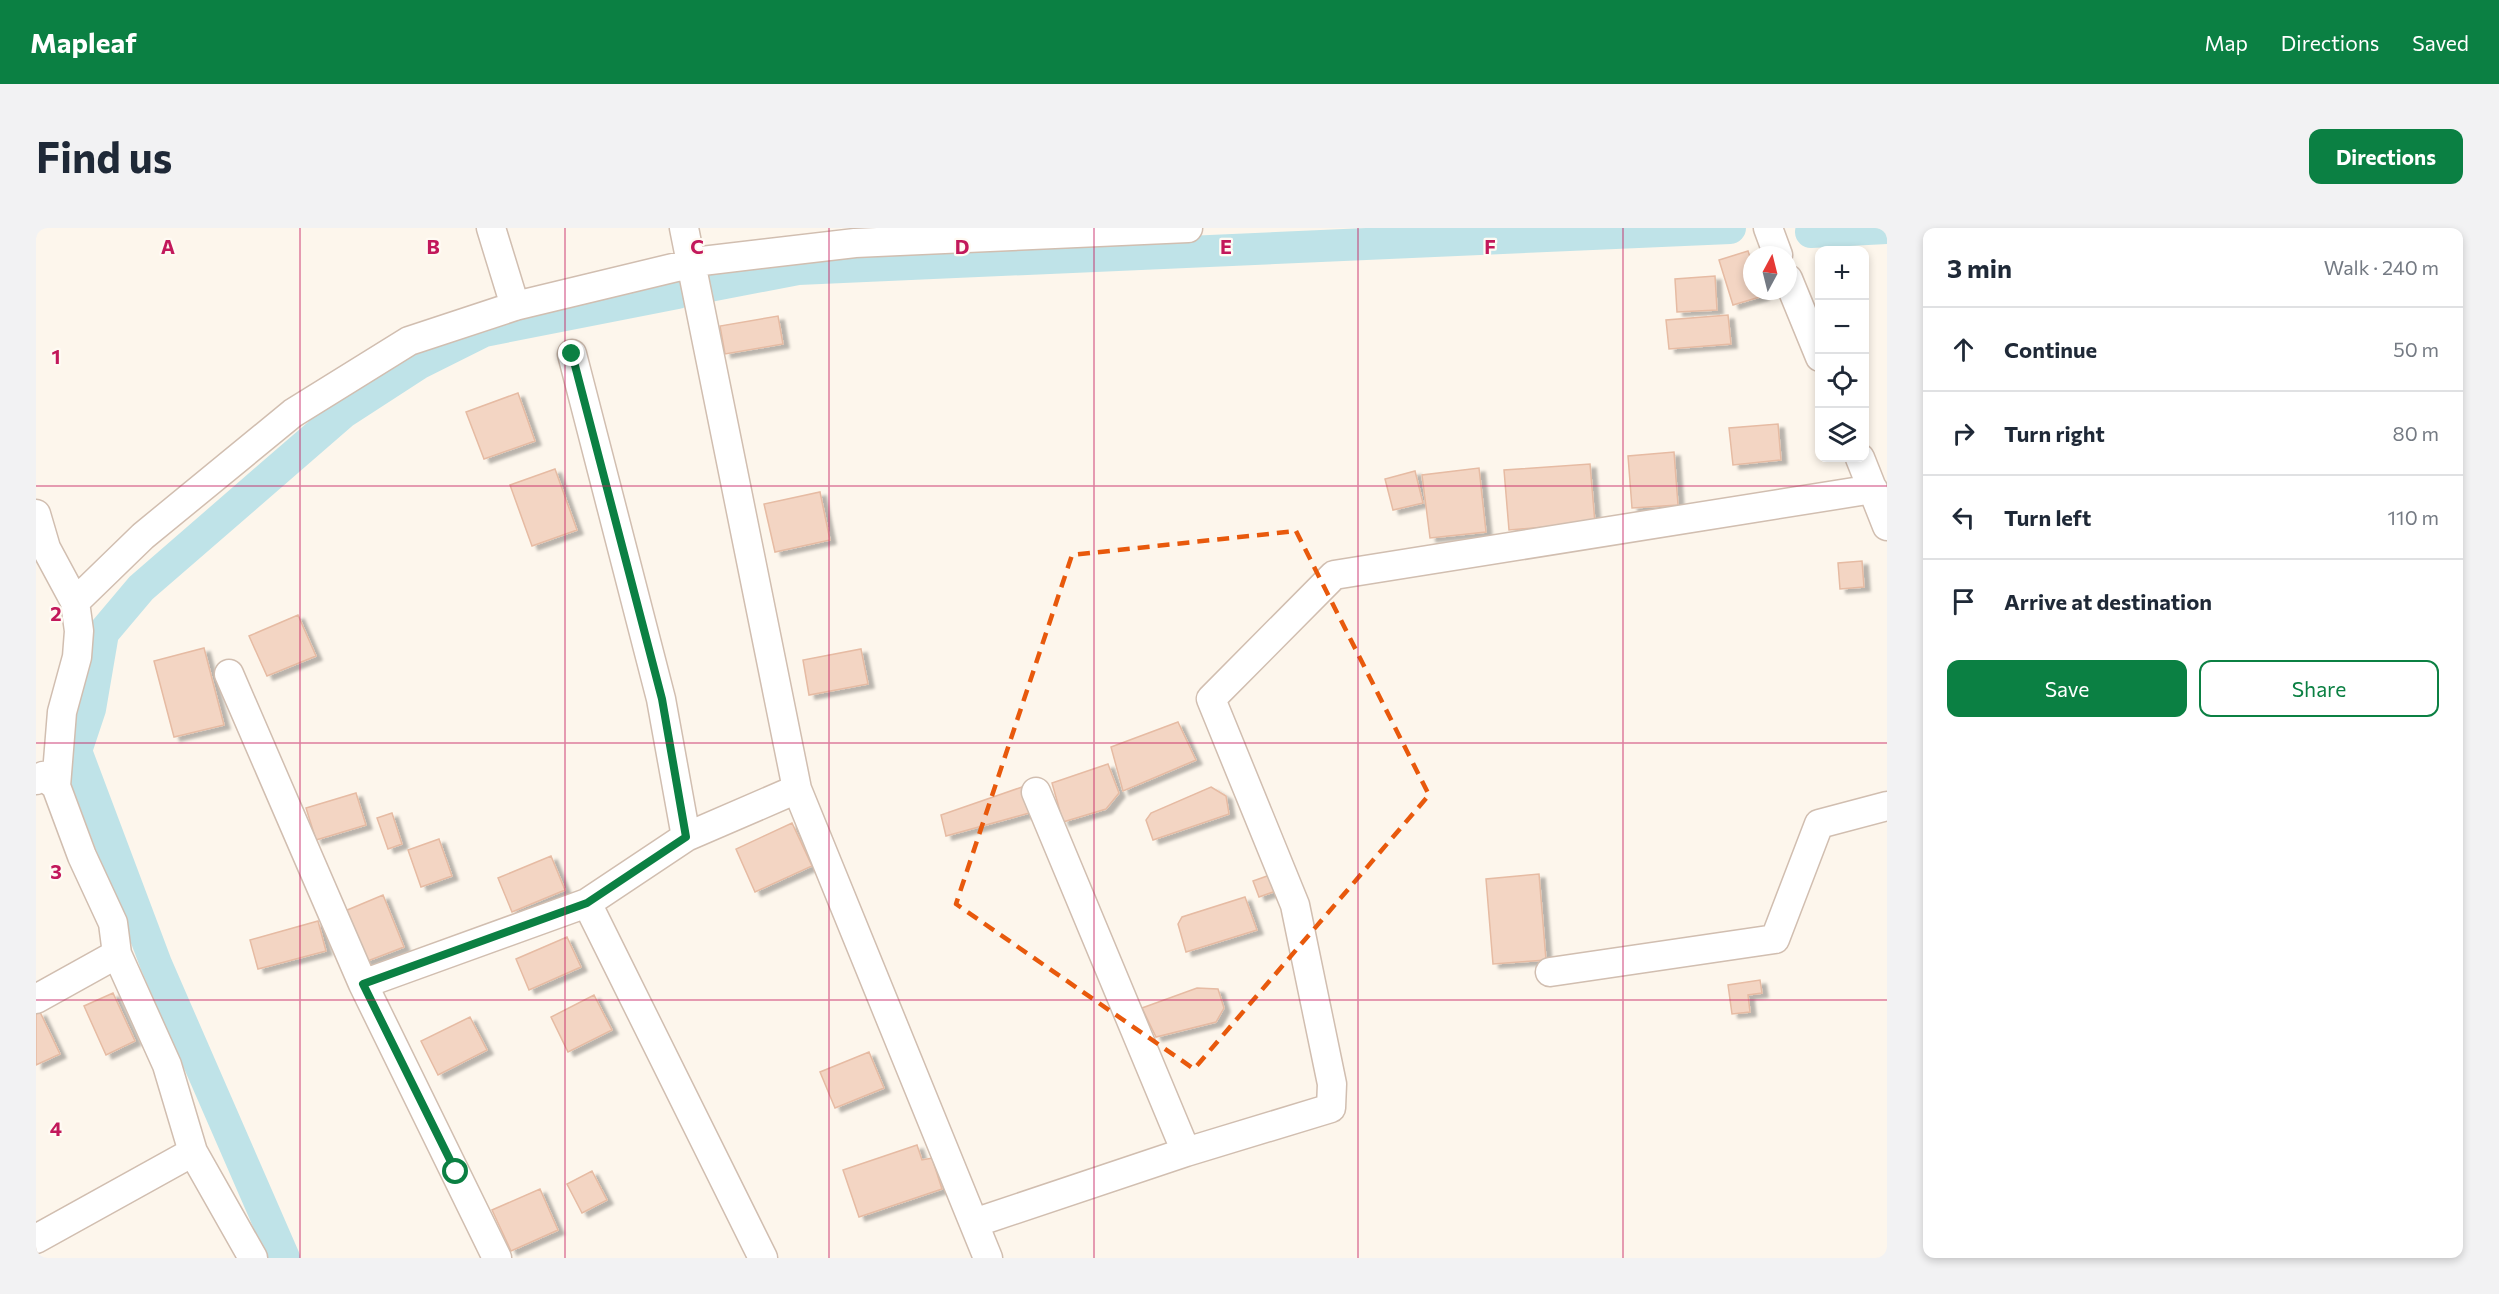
<!DOCTYPE html>
<meta charset="utf-8">
<style>
body{margin:0;font-family:Commissioner,sans-serif;background:#f2f2f3;color:#1f2937}
.controls{position:absolute;right:18px;top:18px;display:grid;overflow:hidden;border-radius:12px;box-shadow:0 3px 9px #0003}
.controls button{width:54px;height:54px;display:grid;place-items:center;padding:0;border:0;border-bottom:2px solid #e0e1e3;background:#fff;color:#1f2937;font:30px sans-serif}
.compass{position:absolute;left:1707px;top:18px;width:54px;height:54px;border-radius:50%;background:#fff;box-shadow:0 3px 9px #0003;rotate:7deg}
.stop{position:absolute;width:18px;height:18px;margin:-14px;border:4px solid #0b8043;border-radius:50%;background:#fff}
.stop.end{background:#0b8043;border-color:#fff;box-shadow:0 2px 6px #0008}
.list{margin:0;padding:0;list-style:none}
h2{display:flex;justify-content:space-between;align-items:center;height:78px;margin:0;padding:0 24px;font-size:26px}
h2 small{font-size:20px;font-weight:400;color:#747a83}
.list li{display:grid;grid-template-columns:39px 1fr auto;gap:18px;align-items:center;box-sizing:border-box;height:84px;padding:0 24px;border-top:2px solid #e0e1e3}
.list b{display:block;font-size:22px;white-space:nowrap}
.list em{font-size:20px;font-style:normal;color:#747a83}
.actions{display:flex;gap:12px;padding:18px 24px}
.actions a{flex:1;padding:14px 0;border:2px solid #0b8043;border-radius:12px;text-align:center;font-size:21px;color:#0b8043}
.actions .main{background:#0b8043;color:#fff}
.icon{flex:none;width:33px;height:33px;fill:none;stroke:currentColor;stroke-width:2;stroke-linecap:round;stroke-linejoin:round}
.map{position:relative;flex:none;width:1851px;height:1030px;overflow:hidden;border-radius:12px}
header{display:flex;align-items:center;gap:36px;box-sizing:border-box;height:84px;padding:0 30px;background:#0b8043;color:#fff}
header strong{font-size:28px}
nav{display:flex;gap:33px;margin-inline-start:auto;font-size:21px}
.intro{display:flex;align-items:center;justify-content:space-between;box-sizing:border-box;height:144px;padding:0 36px}
h1{margin:0;font-size:42px}
.button{padding:15px 27px;border-radius:12px;background:#0b8043;color:#fff;font-size:21px;font-weight:700}
main{display:flex;gap:36px;padding:0 36px}
aside{flex:1;background:#fff;border-radius:12px;box-shadow:0 3px 9px #0003}
.map>svg:first-child{display:block}
</style>
<header>
<strong>Mapleaf</strong>
<nav><a>Map</a><a>Directions</a><a>Saved</a></nav>
</header>
<div class="intro"><h1>Find us</h1><a class="button">Directions</a></div>
<main>
<div class="map">
<svg width="1851" height="1030" viewBox="0 0 1851 1030">
<defs>
<filter id="shadow"><feDropShadow dx="6" dy="4" stdDeviation="1.5" flood-color="#0004"/></filter>
</defs>
<rect width="100%" height="100%" fill="#fdf6ec"/>
<g fill="none" stroke-linecap="round" stroke-linejoin="round">
<path stroke="#bfe3e8" stroke-width="32" d="M1775,4L1851,0
M668,59L762,41L1694,0
M248,1030L120,736L40,523L54,481L67,405L105,360L308,184L382,136L448,103L641,65"/>
</g>
<path fill="#f3d5c3" stroke="#e6bba3" stroke-width="1.5" filter="url(#shadow)" d="M1712,23L1716,35V63H1725L1727,68L1697,77L1683,32Z
M1679,48L1681,82L1641,84L1639,51Z
M1692,87L1695,116L1633,121L1630,92Z
M742,88L747,116L689,126L684,98Z
M482,165L499,213L448,231L430,184Z
M1742,196L1745,232L1697,237L1693,200Z
M1638,224L1642,277L1596,280L1592,228Z
M1554,236L1559,295L1473,302L1468,242Z
M1443,240L1450,304L1394,310L1386,247Z
M519,241L541,302L496,318L474,257Z
M1379,243L1387,275L1357,282L1349,251Z
M784,264L794,312L739,324L728,276Z
M1826,333L1828,359L1804,361L1802,335Z
M262,387L280,428L231,448L213,408Z
M168,420L188,497L138,509L118,433Z
M825,421L832,456L773,467L767,432Z
M1142,494L1160,532L1087,563L1075,519Z
M1072,536L1083,565L1070,581L1027,594L1016,555Z
M989,558L997,584L910,608L905,587Z
M1175,559L1190,568L1193,586L1117,612L1110,592L1115,585Z
M320,565L330,597L280,612L270,580Z
M356,585L366,616L352,621L341,590Z
M756,595L776,638L719,664L700,621Z
M403,611L416,648L385,659L372,622Z
M515,628L529,662L476,684L462,650Z
M1503,646L1510,732L1457,736L1450,651Z
M1234,647L1240,663L1223,669L1217,653Z
M347,667L368,719L329,734L309,683Z
M1209,669L1221,702L1150,724L1142,696L1146,689Z
M282,693L290,723L222,741L214,712Z
M531,709L545,739L493,762L480,731Z
M1724,752L1726,765L1712,767L1714,784L1696,786L1692,757Z
M1161,760L1182,761L1188,780L1180,794L1120,809L1106,780Z
M77,765L99,813L70,827L48,778Z
M558,767L576,802L532,824L515,789Z
M4,784L24,826L0,837V786Z
M434,789L451,822L402,847L385,813Z
M833,824L848,860L799,880L784,844Z
M881,917L886,932L896,930L906,961L823,989L807,942Z
M556,943L571,972L546,985L531,956Z
M504,961L522,1002L475,1023L456,982Z"/>
<g fill="none" stroke-linecap="round" stroke-linejoin="round">
<g stroke="#d1beb0" stroke-width="31">
<path id="street" d="M455,0L479,78
M648,0L761,561L952,1030
M1732,0L1742,27
M1752,51L1784,129
M536,126L625,471L650,609
M1824,230L1851,298
M0,286L10,320L39,374L43,403L41,429L26,484L20,558L7,548L0,552
M39,374L107,308L257,185L373,113L479,78L666,33L819,15L1152,0
M193,446L327,756L461,1030
M20,558L46,628L77,695L81,726L131,837L157,924L217,1030
M1000,564L1150,924
M551,675L727,1030
M1514,744L1739,711L1783,596L1851,578
M327,756L551,675L650,609L761,561
M0,771L81,726
M938,995L1150,924L1295,880L1296,856L1259,677L1175,471L1298,347L1837,261
M0,1011L157,924"/>
</g>
<use href="#street" stroke="#fff" stroke-width="28"/>
</g>
<g fill="none" stroke-linecap="round" stroke-linejoin="round">
<path stroke="#0b8043" stroke-width="8" d="M420,944L327,756L551,675L650,609L626,471L536,126"/>
</g>
<path fill="none" stroke="#e8590c" stroke-width="4.5" stroke-dasharray="12 8" stroke-linejoin="round" d="M1260,303L1393,567L1158,841L920,676L1036,327Z"/>
<path fill="none" stroke="#c2185b" stroke-width="1.5" stroke-opacity="0.55" d="M264,0V1030M529,0V1030M793,0V1030M1058,0V1030M1322,0V1030M1587,0V1030M0,258H1851M0,515H1851M0,772H1851"/>
<g font-size="20" text-anchor="middle" font-weight="bold" fill="#c2185b" stroke="#fffaf3" stroke-width="4.5" stroke-linejoin="round" paint-order="stroke">
<text x="132" y="26">A</text>
<text x="397" y="26">B</text>
<text x="661" y="26">C</text>
<text x="926" y="26">D</text>
<text x="1190" y="26">E</text>
<text x="1454" y="26">F</text>
<text x="20" y="136">1</text>
<text x="20" y="393">2</text>
<text x="20" y="651">3</text>
<text x="20" y="908">4</text>
</g>
</svg>
<div class="controls">
<button>+</button>
<button>−</button>
<button><svg class="icon" aria-label="locate" viewBox="0 0 24 24"><circle cx="12" cy="12" r="6"/><path d="M12 2v4M12 18v4M2 12h4M18 12h4"/></svg></button>
<button><svg class="icon" aria-label="layers" viewBox="0 0 24 24"><path d="M12 4l9 5-9 5-9-5zM3 14l9 5 9-5"/></svg></button>
</div>
<svg class="compass" viewBox="-18 -18 36 36"><path d="M0-13l5 13h-10z" fill="#e53935"/><path d="M0 13l5-13h-10z" fill="#747a83"/></svg>
<div class="stop" style="left:420px;top:944px"></div>
<div class="stop end" style="left:536px;top:126px"></div>
</div>
<aside>
<h2>3 min<small>Walk · 240 m</small></h2>
<ul class="list">
<li><svg class="icon" aria-label="ahead" viewBox="0 0 24 24"><path d="M12 20V5M6 11l6-6 6 6"/></svg><div><b>Continue</b></div><em>50 m</em></li>
<li><svg class="icon" aria-label="right" viewBox="0 0 24 24"><path d="M7 20v-9h11M14 6l5 5-5 5"/></svg><div><b>Turn right</b></div><em>80 m</em></li>
<li><svg class="icon" aria-label="left" viewBox="0 0 24 24"><path d="M17 20v-9H6M10 6l-5 5 5 5"/></svg><div><b>Turn left</b></div><em>110 m</em></li>
<li><svg class="icon" aria-label="arrive" viewBox="0 0 24 24"><path d="M6 21V4h12l-3 4 3 4H6"/></svg><div><b>Arrive at destination</b></div></li>
</ul>
<div class="actions"><a class="main">Save</a><a>Share</a></div>
</aside>
</main>
